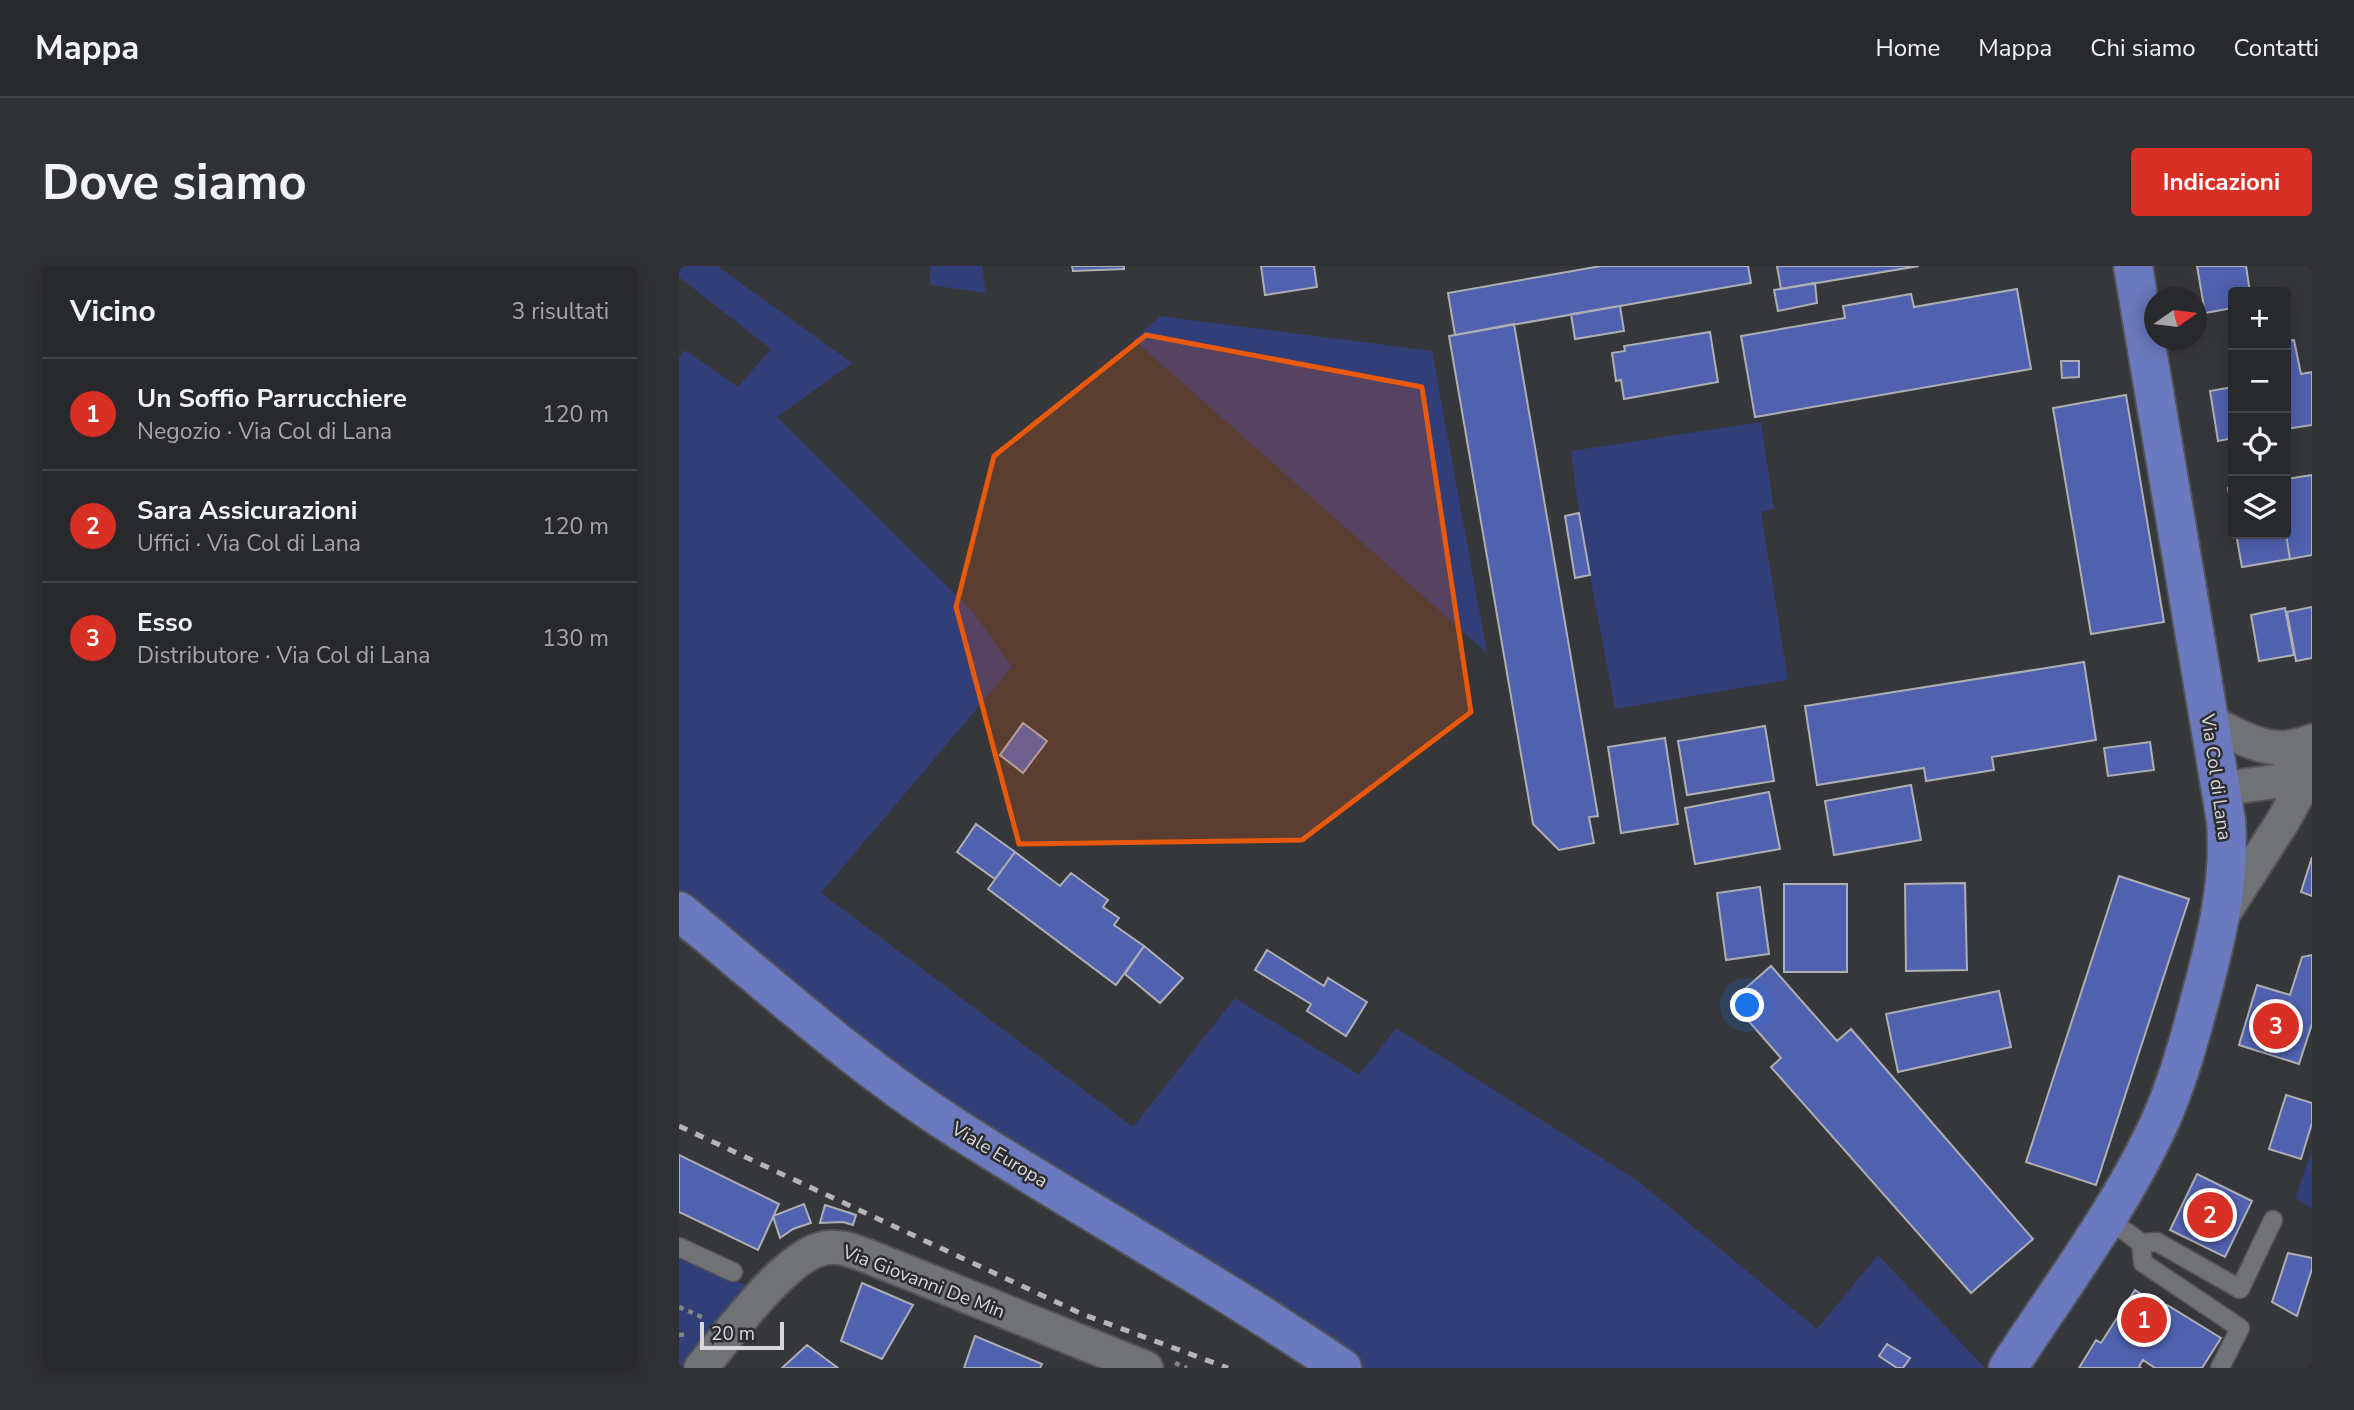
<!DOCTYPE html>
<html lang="it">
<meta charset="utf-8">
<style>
body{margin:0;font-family:"Nunito Sans",sans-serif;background:#303134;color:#f1f3f6}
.controls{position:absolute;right:21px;top:21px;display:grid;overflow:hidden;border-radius:7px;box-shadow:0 4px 18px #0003}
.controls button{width:63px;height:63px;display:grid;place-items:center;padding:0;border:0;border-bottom:2px solid #444548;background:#28292c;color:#f1f3f6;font:35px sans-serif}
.compass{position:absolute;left:1465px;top:21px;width:63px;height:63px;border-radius:50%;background:#28292c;box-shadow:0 4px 18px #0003;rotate:76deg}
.scale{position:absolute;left:21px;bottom:18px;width:84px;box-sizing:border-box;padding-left:7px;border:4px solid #d7d7da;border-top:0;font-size:19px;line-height:24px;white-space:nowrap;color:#d7d7da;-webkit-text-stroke:5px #2c2d31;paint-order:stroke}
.you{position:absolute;left:1069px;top:740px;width:24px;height:24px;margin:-18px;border:5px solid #fff;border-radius:50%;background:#1a73e8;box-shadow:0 0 0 10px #1a73e833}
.badge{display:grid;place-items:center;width:46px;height:46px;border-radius:50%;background:#d93025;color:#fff;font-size:23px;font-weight:700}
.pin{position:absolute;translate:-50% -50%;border:4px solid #fff;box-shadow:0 2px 7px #0006}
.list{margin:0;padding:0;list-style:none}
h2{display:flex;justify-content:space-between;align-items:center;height:91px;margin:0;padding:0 28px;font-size:30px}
h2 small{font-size:23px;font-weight:400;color:#a5a6a9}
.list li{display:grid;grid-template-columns:46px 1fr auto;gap:21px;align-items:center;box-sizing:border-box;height:112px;padding:0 28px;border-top:2px solid #444548}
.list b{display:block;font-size:26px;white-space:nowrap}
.list p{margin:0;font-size:23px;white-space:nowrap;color:#a5a6a9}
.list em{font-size:23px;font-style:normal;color:#a5a6a9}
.icon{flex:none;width:38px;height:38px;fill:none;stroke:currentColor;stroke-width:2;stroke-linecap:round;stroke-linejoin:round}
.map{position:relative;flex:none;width:1633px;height:1102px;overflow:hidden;border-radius:7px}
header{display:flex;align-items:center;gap:42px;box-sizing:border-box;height:98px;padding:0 35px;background:#28292c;border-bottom:2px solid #444548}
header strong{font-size:33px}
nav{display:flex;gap:38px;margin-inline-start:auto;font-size:24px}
.intro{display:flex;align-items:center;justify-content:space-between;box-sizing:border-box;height:168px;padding:0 42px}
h1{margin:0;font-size:49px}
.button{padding:18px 32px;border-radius:7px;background:#d93025;color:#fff;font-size:24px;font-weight:700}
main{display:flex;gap:42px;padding:0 42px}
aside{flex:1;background:#28292c;border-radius:7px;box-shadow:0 4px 18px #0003}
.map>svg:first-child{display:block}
</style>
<header>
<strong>Mappa</strong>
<nav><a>Home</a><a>Mappa</a><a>Chi siamo</a><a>Contatti</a></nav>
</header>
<div class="intro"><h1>Dove siamo</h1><a class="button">Indicazioni</a></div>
<main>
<aside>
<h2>Vicino<small>3 risultati</small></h2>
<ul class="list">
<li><span class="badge">1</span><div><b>Un Soffio Parrucchiere</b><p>Negozio · Via Col di Lana</p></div><em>120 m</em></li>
<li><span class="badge">2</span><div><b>Sara Assicurazioni</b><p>Uffici · Via Col di Lana</p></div><em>120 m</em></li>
<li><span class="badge">3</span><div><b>Esso</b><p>Distributore · Via Col di Lana</p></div><em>130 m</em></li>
</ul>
</aside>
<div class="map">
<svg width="1633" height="1102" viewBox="0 0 1633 1102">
<rect width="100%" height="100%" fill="#36373b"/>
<path fill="#323e77" d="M0,0H38L173,97L98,151L294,346L333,401L142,627L454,861L556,732L680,809L717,762L959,915L1138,1063L1199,989L1306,1102H646L410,957L238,860L0,662V91L6,84L59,121L92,83L0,11Z
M251,0H303L307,27L251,19Z
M481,50L753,85L808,387L455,74Z
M1082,156L1095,243L1082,246L1109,414L936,443L911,310L896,312L886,250L900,247L892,185Z
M1633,884V943L1616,932Z
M0,987L83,1027L23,1102H0Z"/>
<path fill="#5061af" stroke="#aeafb3" stroke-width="2" d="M393,0H445V3L394,5Z
M582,0H635L638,21L586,29Z
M922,0H1069L1072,17L776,69L769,27Z
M1098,0H1240L1102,23Z
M1518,0H1567L1571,26H1554V42L1526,47Z
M1136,17L1138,37L1099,45L1095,24Z
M1338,23L1352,103L1076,151L1062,70L1166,52L1164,40L1232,28L1235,41Z
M941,40L945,65L896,73L892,48Z
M835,58L919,550L910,551L915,577L880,584L854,558L770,70Z
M1031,66L1039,116L945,133L942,114L937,115L933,87L946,85L945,80Z
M1615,74L1622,108L1633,106V159L1607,163V75Z
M1382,95H1400V111L1383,112Z
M1554,121V172L1539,175L1531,125Z
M1447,129L1485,356L1412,368L1374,142Z
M1633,209V289L1611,293L1607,268V213Z
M1554,221V252L1549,222Z
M900,247L911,309L896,312L886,250Z
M1557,268H1607L1611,293L1563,301Z
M1633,341V392L1617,395L1608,346Z
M1606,342L1615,389L1580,395L1572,349Z
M1405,396L1417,474L1313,491L1315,504L1247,515L1245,502L1138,519L1126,440Z
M344,457L368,475L344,507L321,489Z
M1086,460L1095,515L1008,529L999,475Z
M986,472L999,558L942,567L929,481Z
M1471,476L1475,504L1429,510L1425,482Z
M1232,519L1242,574L1155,589L1146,535Z
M1090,526L1101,583L1016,598L1006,542Z
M297,558L336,586L316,613L278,586Z
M336,586L381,620L392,607L429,634L424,641L440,652L435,659L465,680L437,719L309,623Z
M1633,591V630L1622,626Z
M1440,610L1510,633L1417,919L1347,896Z
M1286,617L1288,704L1227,705L1226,618Z
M1105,618H1168V706H1105Z
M1081,621L1090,688L1047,694L1038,627Z
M465,680L504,712L481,737L446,708Z
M588,684L645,720L649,712L688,736L667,770L628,745L632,738L576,704Z
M1633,689V758L1620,798L1560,779L1578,719L1611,729L1623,691Z
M1092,700L1158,775L1172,763L1354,973L1292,1027L1092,801L1102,792L1052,735Z
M1320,725L1332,781L1219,806L1207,748Z
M1607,829L1633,837V857L1622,893L1590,883Z
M0,889L100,938L79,984L0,946Z
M1518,908L1573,935L1546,991L1491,964Z
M125,938L132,957L114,963L101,972L94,950Z
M146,939L177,949L174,959L164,956L141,957Z
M1609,987L1633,992V1003L1618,1050L1593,1036Z
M183,1017L234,1039L203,1093L162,1075Z
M1456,1024L1486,1043L1488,1039L1542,1072L1523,1102H1476L1464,1094L1460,1100L1462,1102H1400L1417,1074L1422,1077Z
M296,1070L363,1098L361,1102H285Z
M1208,1078L1231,1092L1224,1102H1218L1200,1090Z
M128,1079L159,1102H103Z"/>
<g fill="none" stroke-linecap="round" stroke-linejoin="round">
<g stroke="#525356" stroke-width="21">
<path id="service" d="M1427,951L1462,977
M0,981L54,1006
M1541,1102L1561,1062L1464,997L1462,977L1478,976L1561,1023L1594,954"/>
</g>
<g stroke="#525356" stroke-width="37">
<path id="minor" d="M1531,456C1568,474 1592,492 1633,475
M1542,523L1600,515L1633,494
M1542,651L1604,555L1633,502
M22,1102C48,1071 107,988 146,982C161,979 174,985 188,990L467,1102"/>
</g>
<g stroke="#525356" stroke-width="42">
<path id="primary" d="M0,645C92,720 180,801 280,864C407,945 538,1017 663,1102
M1329,1102C1381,1022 1449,932 1486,844C1504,800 1516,753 1528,707C1541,656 1551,608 1547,555L1454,0"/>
</g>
<path stroke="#858589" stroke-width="4.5" stroke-dasharray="5 5" stroke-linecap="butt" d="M0,1041L25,1052
M0,1069L10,1068
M496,1097L508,1102"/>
<use href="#service" stroke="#717276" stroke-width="18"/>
<use href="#minor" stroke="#717276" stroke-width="33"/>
<use href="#primary" stroke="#6b79bf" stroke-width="38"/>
<path stroke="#b5b5b8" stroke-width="5" stroke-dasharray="9 9" stroke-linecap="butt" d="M0,860L403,1048L549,1102"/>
</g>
<path fill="#e8590c" fill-opacity="0.2" stroke="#e8590c" stroke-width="5" stroke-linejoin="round" d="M467,69L743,121L792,446L623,574L340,578L277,341L315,190Z"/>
<g text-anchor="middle" stroke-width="5" stroke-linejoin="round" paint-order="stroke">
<g font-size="19" fill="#d7d7da" stroke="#2c2d31">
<text transform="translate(1538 511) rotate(82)" y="7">Via Col di Lana</text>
<text transform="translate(321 888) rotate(31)" y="7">Viale Europa</text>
<text transform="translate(245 1015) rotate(21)" y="7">Via Giovanni De Min</text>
</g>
</g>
</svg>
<div class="controls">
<button>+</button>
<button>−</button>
<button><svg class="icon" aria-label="locate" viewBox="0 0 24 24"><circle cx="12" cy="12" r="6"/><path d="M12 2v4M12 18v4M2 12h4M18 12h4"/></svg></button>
<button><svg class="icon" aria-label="layers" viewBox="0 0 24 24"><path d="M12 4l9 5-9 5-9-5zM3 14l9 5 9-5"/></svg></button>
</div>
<svg class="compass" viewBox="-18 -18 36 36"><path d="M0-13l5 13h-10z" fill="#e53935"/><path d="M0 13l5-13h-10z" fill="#a5a6a9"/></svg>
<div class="scale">20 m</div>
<div class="you"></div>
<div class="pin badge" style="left:1465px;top:1054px">1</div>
<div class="pin badge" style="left:1531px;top:949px">2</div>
<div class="pin badge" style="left:1597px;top:760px">3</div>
</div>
</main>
